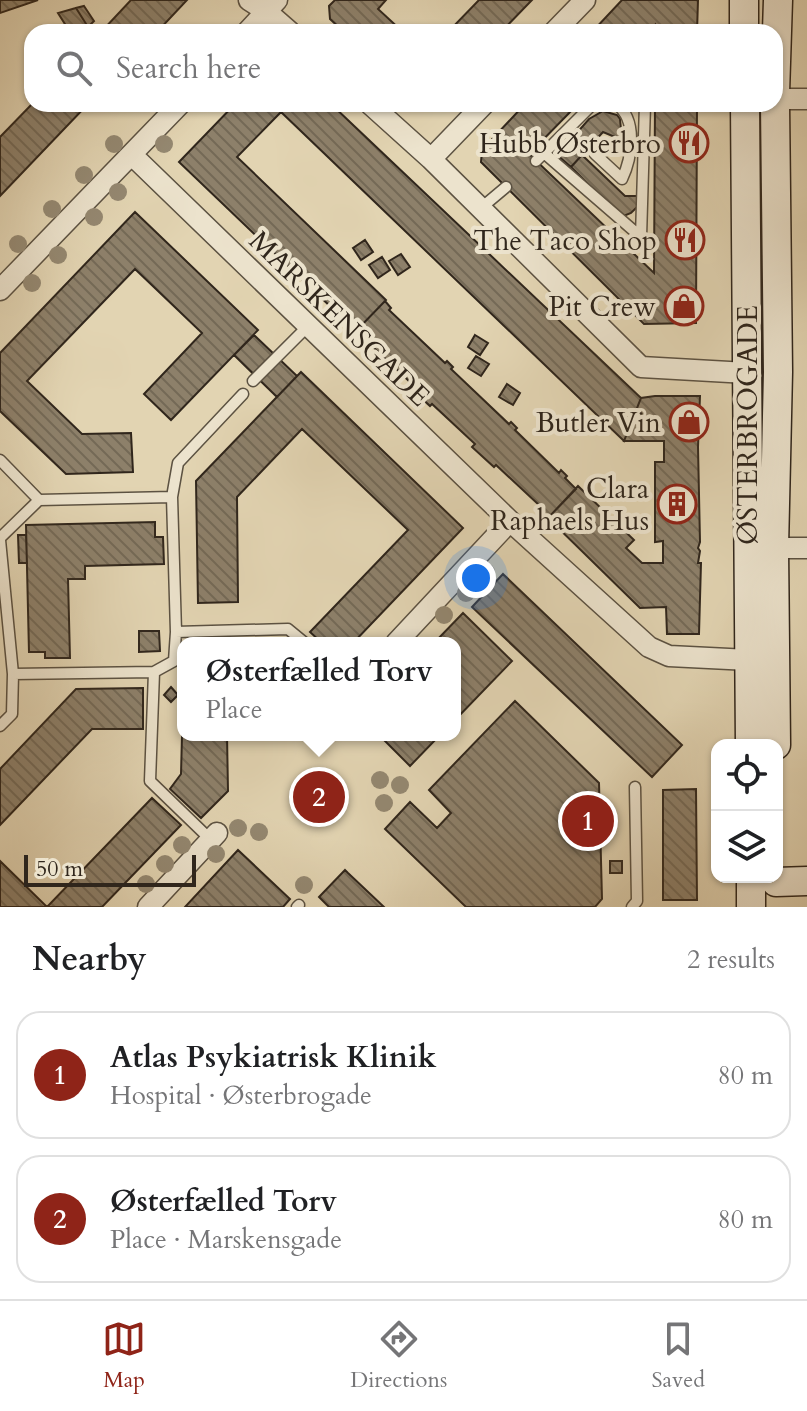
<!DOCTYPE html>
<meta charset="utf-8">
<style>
body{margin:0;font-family:Cardo,serif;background:#f6f6f6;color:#202124}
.controls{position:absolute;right:24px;bottom:24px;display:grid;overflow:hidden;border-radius:16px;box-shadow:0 2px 6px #0004}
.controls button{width:72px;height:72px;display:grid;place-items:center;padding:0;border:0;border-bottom:2px solid #e0e0e0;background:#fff;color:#202124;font:40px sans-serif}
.scale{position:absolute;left:24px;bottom:20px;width:172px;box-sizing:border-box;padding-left:8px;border:4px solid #30261c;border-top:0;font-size:22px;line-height:28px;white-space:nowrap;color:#30261c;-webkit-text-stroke:6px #ece3cd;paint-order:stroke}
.you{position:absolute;left:476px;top:578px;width:28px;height:28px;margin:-20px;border:6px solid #fff;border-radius:50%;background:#1a73e8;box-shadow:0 0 0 12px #1a73e833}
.badge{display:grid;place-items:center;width:52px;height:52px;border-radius:50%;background:#8f2418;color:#fff;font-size:26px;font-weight:700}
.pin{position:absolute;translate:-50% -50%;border:4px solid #fff;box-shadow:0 2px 8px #0006}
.popup{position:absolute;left:177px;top:637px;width:284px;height:104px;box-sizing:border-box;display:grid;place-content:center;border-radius:16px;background:#fff;filter:drop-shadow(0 2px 6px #0005);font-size:26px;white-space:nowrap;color:#757577}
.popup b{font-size:30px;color:#202124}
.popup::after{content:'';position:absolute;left:50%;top:100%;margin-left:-16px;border:16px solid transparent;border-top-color:#fff}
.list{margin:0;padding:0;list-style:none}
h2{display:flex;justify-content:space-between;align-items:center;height:104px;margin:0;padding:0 32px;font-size:34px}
h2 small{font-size:26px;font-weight:400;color:#757577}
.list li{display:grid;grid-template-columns:52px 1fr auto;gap:24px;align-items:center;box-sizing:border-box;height:128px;margin:0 16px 16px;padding:0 16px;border:2px solid #e0e0e0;border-radius:24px}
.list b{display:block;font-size:30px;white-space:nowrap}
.list p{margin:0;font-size:26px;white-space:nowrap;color:#757577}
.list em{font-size:26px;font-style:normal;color:#757577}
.icon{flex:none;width:44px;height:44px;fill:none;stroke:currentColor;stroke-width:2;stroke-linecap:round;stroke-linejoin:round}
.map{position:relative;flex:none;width:807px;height:907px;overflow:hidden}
.search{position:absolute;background:#fff;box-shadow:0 2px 6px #0004;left:24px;right:24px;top:24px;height:88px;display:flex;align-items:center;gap:20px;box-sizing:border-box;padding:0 28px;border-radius:24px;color:#757577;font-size:30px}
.sheet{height:392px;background:#fff}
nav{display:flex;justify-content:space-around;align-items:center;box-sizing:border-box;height:112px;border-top:2px solid #e0e0e0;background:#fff;font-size:22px;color:#757577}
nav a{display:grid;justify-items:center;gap:4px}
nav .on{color:#8f2418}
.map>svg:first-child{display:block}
</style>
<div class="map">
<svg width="807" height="907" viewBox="0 0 807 907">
<defs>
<pattern id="building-back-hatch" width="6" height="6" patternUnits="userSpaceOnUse" patternTransform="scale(2)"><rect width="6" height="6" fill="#8d806a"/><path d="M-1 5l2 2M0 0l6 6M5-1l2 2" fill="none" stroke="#746956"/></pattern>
</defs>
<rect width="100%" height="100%" fill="#e2d4b2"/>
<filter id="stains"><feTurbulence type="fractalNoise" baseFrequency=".0025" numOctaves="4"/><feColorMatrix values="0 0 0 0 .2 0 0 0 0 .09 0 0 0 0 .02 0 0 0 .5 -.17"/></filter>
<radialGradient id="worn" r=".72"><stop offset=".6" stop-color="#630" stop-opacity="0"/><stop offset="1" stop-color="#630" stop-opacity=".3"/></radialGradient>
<path fill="url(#building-back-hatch)" stroke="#30261c" stroke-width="2" d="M0,0H38L0,13Z
M131,0H187L157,32H101Z
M335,0H386L378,9L403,32H344L330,19L329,6Z
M479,0H532L501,32H448Z
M622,0H698L697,32H655V25L648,32H592Z
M84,6L94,21L88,27L76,8Z
M76,8L88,27L83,32H70L58,13Z
M32,104H88L0,196V137Z
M235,104H331L641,398L624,441L281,112L237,157L386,300L356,331L179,162Z
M525,104H578L529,154L654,273L655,104H697L696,323L644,324L481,162L482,150Z
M603,111L617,115L620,119L622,140L603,132L582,155L568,143L589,119Z
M568,143L582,155L571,167L557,155Z
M582,155L625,196H637V207L631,213L621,217L571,167Z
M135,212L258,330L171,420L144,394L202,333L135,269L27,381L82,434L131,433L133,472L66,474L0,411V353Z
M365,240L373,252L361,260L353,248Z
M401,254L410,267L398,275L389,261Z
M382,257L390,270L378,278L369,265Z
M385,301L391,308L389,310L445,363L447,361L453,367L451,369L509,424L511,422L517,428L515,430L559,473L561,470L567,476L565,478L576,489L548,518L536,508L539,505L496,465L494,467L472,447L475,444L432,404L430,406L408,386L411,383L356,331Z
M254,335L297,376L277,397L234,355Z
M475,335L488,343L480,355L468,347Z
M476,356L489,364L481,376L468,368Z
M301,372L463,528L353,643H322L310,632L408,530L302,429L237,497L238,602L198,603L196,481Z
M507,384L520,393L513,405L499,397Z
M655,396H700L698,447L700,542L698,548L700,551L698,563H701L699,634H667L666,607L640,608L548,518L578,486L634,540L626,548L642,563H663V541L655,542V462H664V441H624L641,398Z
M155,522V537H163L164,564L85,566V579H68L70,658H45V652H29L26,525Z
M18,535H26L27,563H19Z
M503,574L682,745L652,777L472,607Z
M463,613L512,661L455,720V643H434Z
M139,631H159L160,651L139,652Z
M171,687L178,695L171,702L164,695Z
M143,688V729H92L0,825V769L76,689Z
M183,698V735H227L228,791L201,818L170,789L181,774Z
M515,701L599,783L602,899L595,907H466L385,829L410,802L437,828L451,813L429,790Z
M379,735H440L410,766Z
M696,789L697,900H663V790Z
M152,798L181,825L102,907H0V861L47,907Z
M238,850L290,899L283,907H185Z
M610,861H622V873H610Z
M345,870L348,873L384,907H329L319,897Z"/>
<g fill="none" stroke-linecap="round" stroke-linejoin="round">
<g stroke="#5c5242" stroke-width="13">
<path id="lane" d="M544,153L641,237L645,104
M595,154L622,179C632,158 638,119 616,104
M536,161L593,104
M481,208L506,187
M253,381L307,327
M0,460L39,500L172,497L176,632L174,661L154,672L13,674L0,540
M172,497L178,463L243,394
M0,538L39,500
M176,632L288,629L305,643
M154,672L150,781L211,840
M0,726L12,714L13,674
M297,907L299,905
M632,907L637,901L635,787"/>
</g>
<g stroke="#5c5242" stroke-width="23">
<path id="street" d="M249,0L266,11L290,32
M247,32L277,0
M554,32L585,0
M775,99H807
M370,104L431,159L641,367L747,373
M132,155L510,521L649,647L669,656L749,660
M431,159L484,104
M0,290L180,104
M774,548H807
M396,643L510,521
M148,907L217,833"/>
</g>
<g stroke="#30261c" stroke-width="31">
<path id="secondary" d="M744,0V32
M775,93L778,0
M745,104L750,745
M775,104L778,372L774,548L776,745
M751,877V907
M776,882L807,881"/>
</g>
<use href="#lane" stroke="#ece3cd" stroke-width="10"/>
<use href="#street" stroke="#ece3cd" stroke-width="20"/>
<use href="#secondary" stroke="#ece3cd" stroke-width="28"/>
</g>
<g fill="#948871">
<circle cx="114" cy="144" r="9"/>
<circle cx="164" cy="144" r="9"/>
<circle cx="84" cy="175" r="9"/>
<circle cx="118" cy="192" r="9"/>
<circle cx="52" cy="209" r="9"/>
<circle cx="94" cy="217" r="9"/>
<circle cx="18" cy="244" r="9"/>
<circle cx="58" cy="255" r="9"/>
<circle cx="32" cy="283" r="9"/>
<circle cx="486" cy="572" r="9"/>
<circle cx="466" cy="593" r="9"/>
<circle cx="444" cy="615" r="9"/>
<circle cx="380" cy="780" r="9"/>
<circle cx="400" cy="785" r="9"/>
<circle cx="384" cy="803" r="9"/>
<circle cx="238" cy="828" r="9"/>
<circle cx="259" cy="832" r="9"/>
<circle cx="182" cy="845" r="9"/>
<circle cx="216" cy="854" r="9"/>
<circle cx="165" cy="864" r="9"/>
<circle cx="146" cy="884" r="9"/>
<circle cx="304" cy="885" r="9"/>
</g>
<defs>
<g id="restaurant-ring" transform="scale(2)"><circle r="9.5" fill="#ece3cd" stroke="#8f2418" stroke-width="1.5"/><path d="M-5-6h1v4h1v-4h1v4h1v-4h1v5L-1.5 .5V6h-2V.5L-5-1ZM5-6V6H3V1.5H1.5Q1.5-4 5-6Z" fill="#8f2418"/></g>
<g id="shop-ring" transform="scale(2)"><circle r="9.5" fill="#ece3cd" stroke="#8f2418" stroke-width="1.5"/><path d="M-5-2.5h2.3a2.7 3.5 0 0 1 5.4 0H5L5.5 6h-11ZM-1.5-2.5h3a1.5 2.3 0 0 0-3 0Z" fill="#8f2418"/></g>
<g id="building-ring" transform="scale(2)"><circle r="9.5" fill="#ece3cd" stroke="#8f2418" stroke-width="1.5"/><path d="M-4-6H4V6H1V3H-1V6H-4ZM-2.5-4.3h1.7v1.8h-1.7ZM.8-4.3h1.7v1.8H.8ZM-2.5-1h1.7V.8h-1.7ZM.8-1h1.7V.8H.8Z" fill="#8f2418"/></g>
</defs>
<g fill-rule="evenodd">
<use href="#restaurant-ring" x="689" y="143"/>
<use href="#restaurant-ring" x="685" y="240"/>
<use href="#shop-ring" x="684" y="306"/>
<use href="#shop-ring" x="689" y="422"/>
<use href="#building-ring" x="677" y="504"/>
</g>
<g text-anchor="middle" stroke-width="8" stroke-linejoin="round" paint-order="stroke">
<g font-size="28" fill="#30261c" stroke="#ece3cd" text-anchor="end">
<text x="661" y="153">Hubb Østerbro</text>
<text x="657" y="250">The Taco Shop</text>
<text x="656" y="316">Pit Crew</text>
<text x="661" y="432">Butler Vin</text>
<text x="649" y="498">Clara<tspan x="649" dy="32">Raphaels Hus</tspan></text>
</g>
<g font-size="28" fill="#30261c" stroke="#ece3cd">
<text transform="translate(340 318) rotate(44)" y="10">MARSKENSGADE</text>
<text transform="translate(747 425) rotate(-90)" y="10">ØSTERBROGADE</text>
</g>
</g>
<rect width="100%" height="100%" filter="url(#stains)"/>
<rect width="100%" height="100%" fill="url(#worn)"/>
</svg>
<div class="controls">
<button><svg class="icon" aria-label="locate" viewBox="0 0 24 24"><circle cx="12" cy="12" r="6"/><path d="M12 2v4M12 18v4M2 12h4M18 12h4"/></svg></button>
<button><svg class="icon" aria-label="layers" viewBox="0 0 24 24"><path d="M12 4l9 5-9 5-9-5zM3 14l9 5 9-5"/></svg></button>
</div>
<div class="scale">50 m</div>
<div class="you"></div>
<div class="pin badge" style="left:588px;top:821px">1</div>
<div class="pin badge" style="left:319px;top:797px">2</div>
<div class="popup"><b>Østerfælled Torv</b>Place</div>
<div class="search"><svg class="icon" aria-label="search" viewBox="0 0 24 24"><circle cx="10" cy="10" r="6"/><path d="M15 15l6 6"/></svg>Search here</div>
</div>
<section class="sheet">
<h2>Nearby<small>2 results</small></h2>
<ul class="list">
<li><span class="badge">1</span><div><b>Atlas Psykiatrisk Klinik</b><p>Hospital · Østerbrogade</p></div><em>80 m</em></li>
<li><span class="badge">2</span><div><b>Østerfælled Torv</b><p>Place · Marskensgade</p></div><em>80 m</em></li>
</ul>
</section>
<nav>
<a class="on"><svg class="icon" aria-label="map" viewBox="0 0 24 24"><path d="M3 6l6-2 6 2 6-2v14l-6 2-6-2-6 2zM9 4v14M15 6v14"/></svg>Map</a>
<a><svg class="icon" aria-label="directions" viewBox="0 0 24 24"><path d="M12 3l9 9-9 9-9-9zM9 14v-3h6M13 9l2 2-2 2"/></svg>Directions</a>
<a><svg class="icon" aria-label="saved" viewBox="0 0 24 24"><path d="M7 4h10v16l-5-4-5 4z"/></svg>Saved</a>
</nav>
